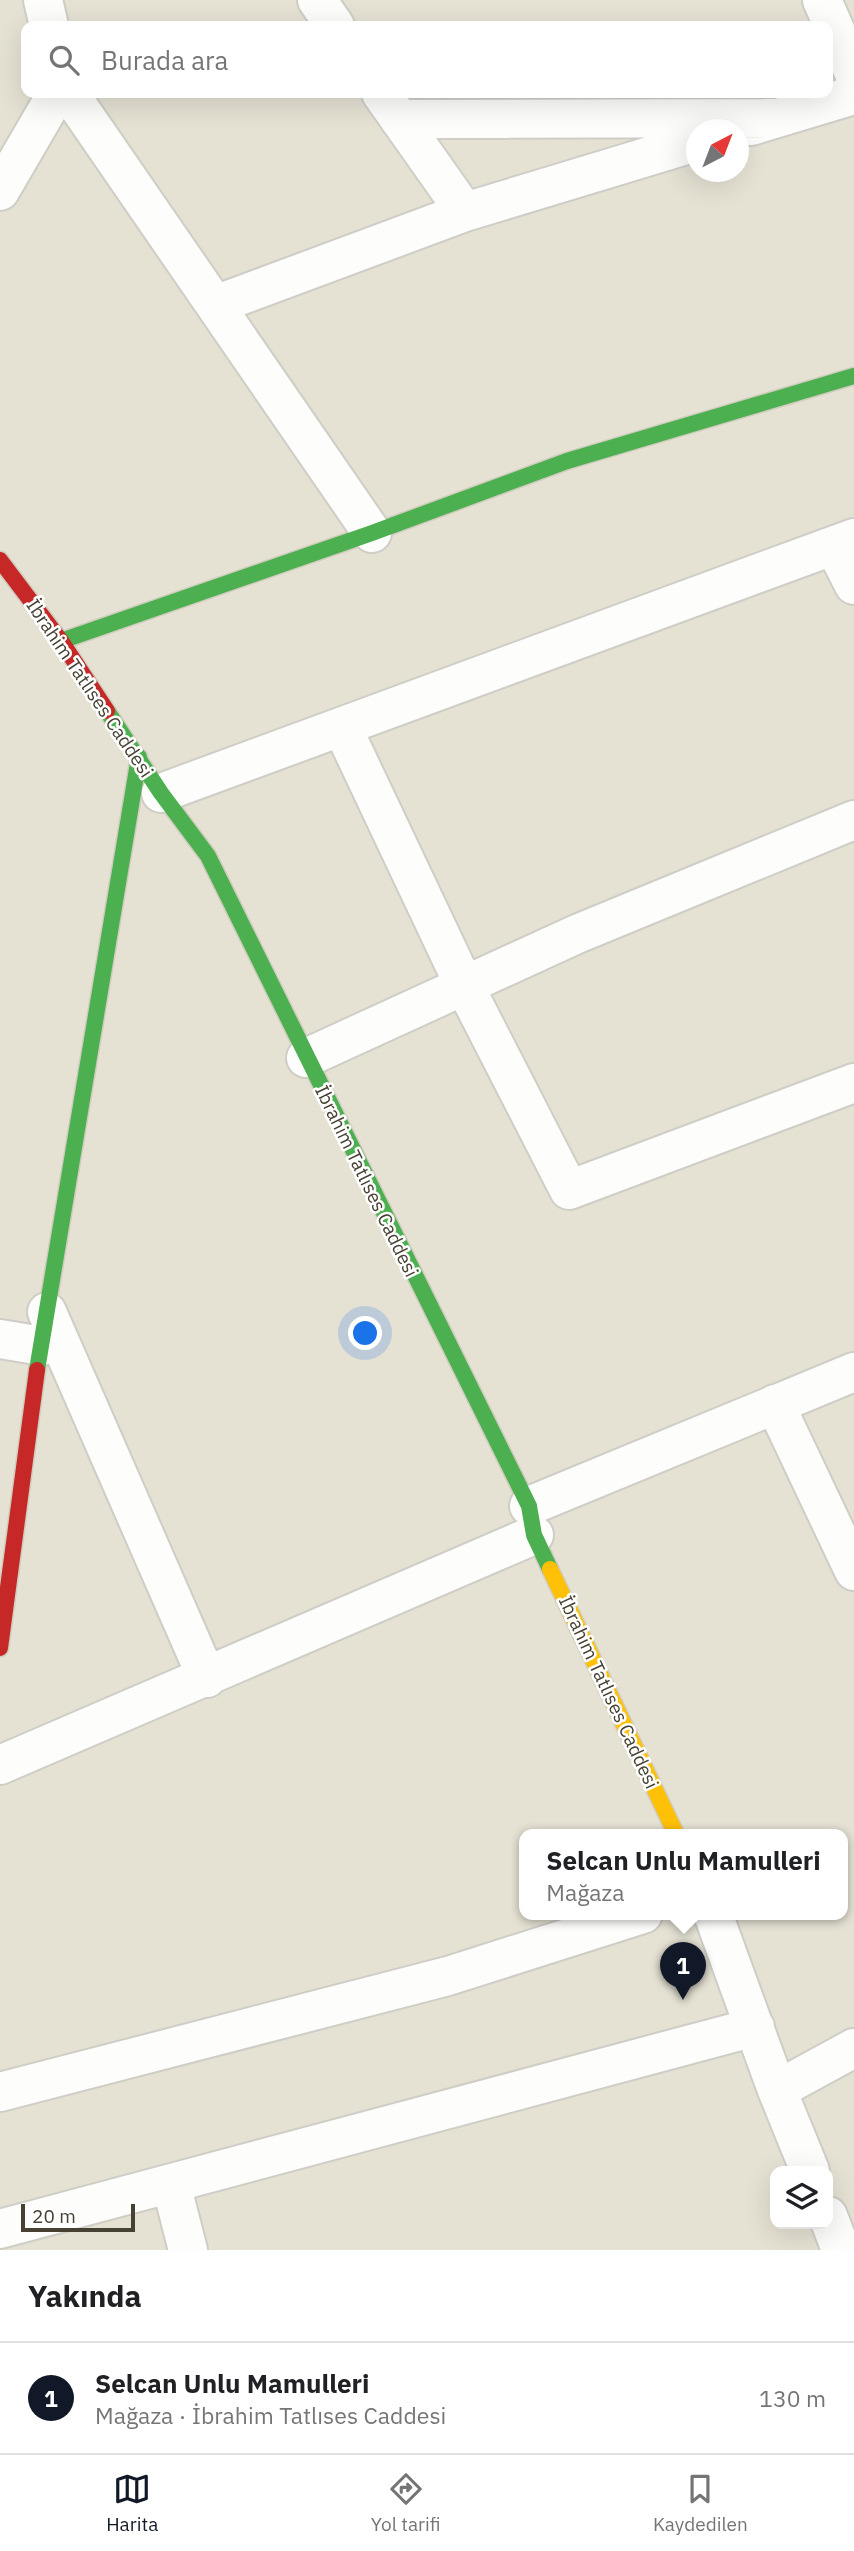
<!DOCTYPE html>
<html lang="tr">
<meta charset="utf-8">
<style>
body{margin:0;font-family:"IBM Plex Sans",sans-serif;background:#f6f6f6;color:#202124}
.controls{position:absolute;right:21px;bottom:21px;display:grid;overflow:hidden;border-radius:14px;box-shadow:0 7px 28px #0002}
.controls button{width:63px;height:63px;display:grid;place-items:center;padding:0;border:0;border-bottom:2px solid #e0e0e0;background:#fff;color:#202124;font:35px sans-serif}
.compass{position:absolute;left:686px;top:119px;width:63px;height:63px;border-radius:50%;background:#fff;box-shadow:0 7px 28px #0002;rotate:42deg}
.scale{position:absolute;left:21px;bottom:18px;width:114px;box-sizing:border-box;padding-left:7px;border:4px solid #474133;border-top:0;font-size:19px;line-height:24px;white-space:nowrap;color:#474133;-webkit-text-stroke:5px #fff;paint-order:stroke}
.you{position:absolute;left:366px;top:1334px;width:24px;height:24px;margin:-18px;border:5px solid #fff;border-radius:50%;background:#1a73e8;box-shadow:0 0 0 10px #1a73e833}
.badge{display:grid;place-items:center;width:46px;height:46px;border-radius:50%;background:#111827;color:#fff;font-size:23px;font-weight:700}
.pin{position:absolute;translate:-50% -58px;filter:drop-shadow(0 2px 4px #0008)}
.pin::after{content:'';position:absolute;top:37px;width:24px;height:21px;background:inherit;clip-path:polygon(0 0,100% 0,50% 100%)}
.popup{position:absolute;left:519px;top:1829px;width:329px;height:91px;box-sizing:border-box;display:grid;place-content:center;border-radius:14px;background:#fff;filter:drop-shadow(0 2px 5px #0005);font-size:23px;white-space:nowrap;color:#757577}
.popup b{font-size:26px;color:#202124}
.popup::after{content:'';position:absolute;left:50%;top:100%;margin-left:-14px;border:14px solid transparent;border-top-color:#fff}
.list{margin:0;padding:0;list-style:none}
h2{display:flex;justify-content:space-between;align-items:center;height:91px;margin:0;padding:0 28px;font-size:30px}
h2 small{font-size:23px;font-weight:400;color:#757577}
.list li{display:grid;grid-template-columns:46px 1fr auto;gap:21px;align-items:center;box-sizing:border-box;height:112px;padding:0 28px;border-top:2px solid #e0e0e0}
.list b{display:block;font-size:26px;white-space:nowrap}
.list p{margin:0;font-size:23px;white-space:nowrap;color:#757577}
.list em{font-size:23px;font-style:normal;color:#757577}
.icon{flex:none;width:38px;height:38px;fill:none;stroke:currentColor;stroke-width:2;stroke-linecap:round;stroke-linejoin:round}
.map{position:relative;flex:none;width:854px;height:2250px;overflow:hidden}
.search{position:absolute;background:#fff;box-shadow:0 7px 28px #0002;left:21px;right:21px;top:21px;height:77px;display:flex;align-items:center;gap:18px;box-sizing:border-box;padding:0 24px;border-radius:14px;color:#757577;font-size:26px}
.sheet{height:203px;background:#fff}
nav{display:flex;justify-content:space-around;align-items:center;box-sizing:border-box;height:98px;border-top:2px solid #e0e0e0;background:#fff;font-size:19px;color:#757577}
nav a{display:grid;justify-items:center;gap:4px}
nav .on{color:#111827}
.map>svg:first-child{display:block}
</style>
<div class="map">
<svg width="854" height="2250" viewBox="0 0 854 2250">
<rect width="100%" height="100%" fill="#f0efe8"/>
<path fill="#e5e2d4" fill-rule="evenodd" d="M0,0H854V2250H0ZM26,26H828V93H26ZM696,130H738V172H696ZM524,1834H842V1914H524ZM775,2171H828V2224H775Z"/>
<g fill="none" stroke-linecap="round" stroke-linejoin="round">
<g stroke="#cecdc6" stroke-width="42">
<path id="street" d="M43,0L49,26
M317,0L335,26
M822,0L854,73
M69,93L372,533
M381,93L465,212
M399,119L776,118
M751,126L854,95
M0,191L57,93
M215,305L465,212L696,142
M834,546L854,585
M342,727L465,987L569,1190L854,1083
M161,793L854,538
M306,1058L577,934L854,820
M47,1312L207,1678
M0,1339L42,1346
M775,1404L854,1571
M529,1506L854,1372
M0,1765L534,1535
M713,1914L777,2090L810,2171
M777,2090L854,2048
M0,2092L448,1976L643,1914
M171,2184L188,2250
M828,2216L841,2250
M0,2229L755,2027"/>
</g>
<g stroke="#d0cdbe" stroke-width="19">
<path id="fast" d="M61,641L372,533L567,461L854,376
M107,711L161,793L208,856L529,1506L534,1535L550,1569
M37,1370L139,757"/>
</g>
<g stroke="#d0cdbe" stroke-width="19">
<path id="slow" d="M550,1569L676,1834"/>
</g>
<g stroke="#d0cdbe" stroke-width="19">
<path id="jam" d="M0,560L61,641L107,711
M0,1648L37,1370"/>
</g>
<use href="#street" stroke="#fdfdfc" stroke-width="38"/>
<use href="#fast" stroke="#4caf50" stroke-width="16"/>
<use href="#slow" stroke="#ffc107" stroke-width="16"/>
<use href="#jam" stroke="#c62828" stroke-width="16"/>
</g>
<g text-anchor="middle" stroke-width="5" stroke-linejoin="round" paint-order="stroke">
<g font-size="19" fill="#474133" stroke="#fff">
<text transform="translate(90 688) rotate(56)" y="7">İbrahim Tatlıses Caddesi</text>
<text transform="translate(367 1181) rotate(64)" y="7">İbrahim Tatlıses Caddesi</text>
<text transform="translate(609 1692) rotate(65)" y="7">İbrahim Tatlıses Caddesi</text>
</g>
</g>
</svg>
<div class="controls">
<button><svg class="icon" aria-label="layers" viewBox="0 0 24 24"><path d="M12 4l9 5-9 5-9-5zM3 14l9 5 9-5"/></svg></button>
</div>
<svg class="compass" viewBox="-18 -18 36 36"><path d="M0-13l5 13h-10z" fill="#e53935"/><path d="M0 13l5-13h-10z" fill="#757577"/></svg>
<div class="scale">20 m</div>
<div class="you"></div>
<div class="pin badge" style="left:683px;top:2000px">1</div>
<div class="popup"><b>Selcan Unlu Mamulleri</b>Mağaza</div>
<div class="search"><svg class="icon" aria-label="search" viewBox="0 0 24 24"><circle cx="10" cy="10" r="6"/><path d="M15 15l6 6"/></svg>Burada ara</div>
</div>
<section class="sheet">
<h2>Yakında<small></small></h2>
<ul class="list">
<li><span class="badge">1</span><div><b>Selcan Unlu Mamulleri</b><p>Mağaza · İbrahim Tatlıses Caddesi</p></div><em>130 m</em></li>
</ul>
</section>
<nav>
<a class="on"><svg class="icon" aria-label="map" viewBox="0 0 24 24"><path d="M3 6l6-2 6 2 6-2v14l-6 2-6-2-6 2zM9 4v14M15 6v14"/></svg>Harita</a>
<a><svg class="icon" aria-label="directions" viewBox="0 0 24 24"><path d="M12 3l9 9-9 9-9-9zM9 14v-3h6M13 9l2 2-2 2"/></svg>Yol tarifi</a>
<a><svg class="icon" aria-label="saved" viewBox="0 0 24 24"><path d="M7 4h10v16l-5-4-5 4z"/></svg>Kaydedilen</a>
</nav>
